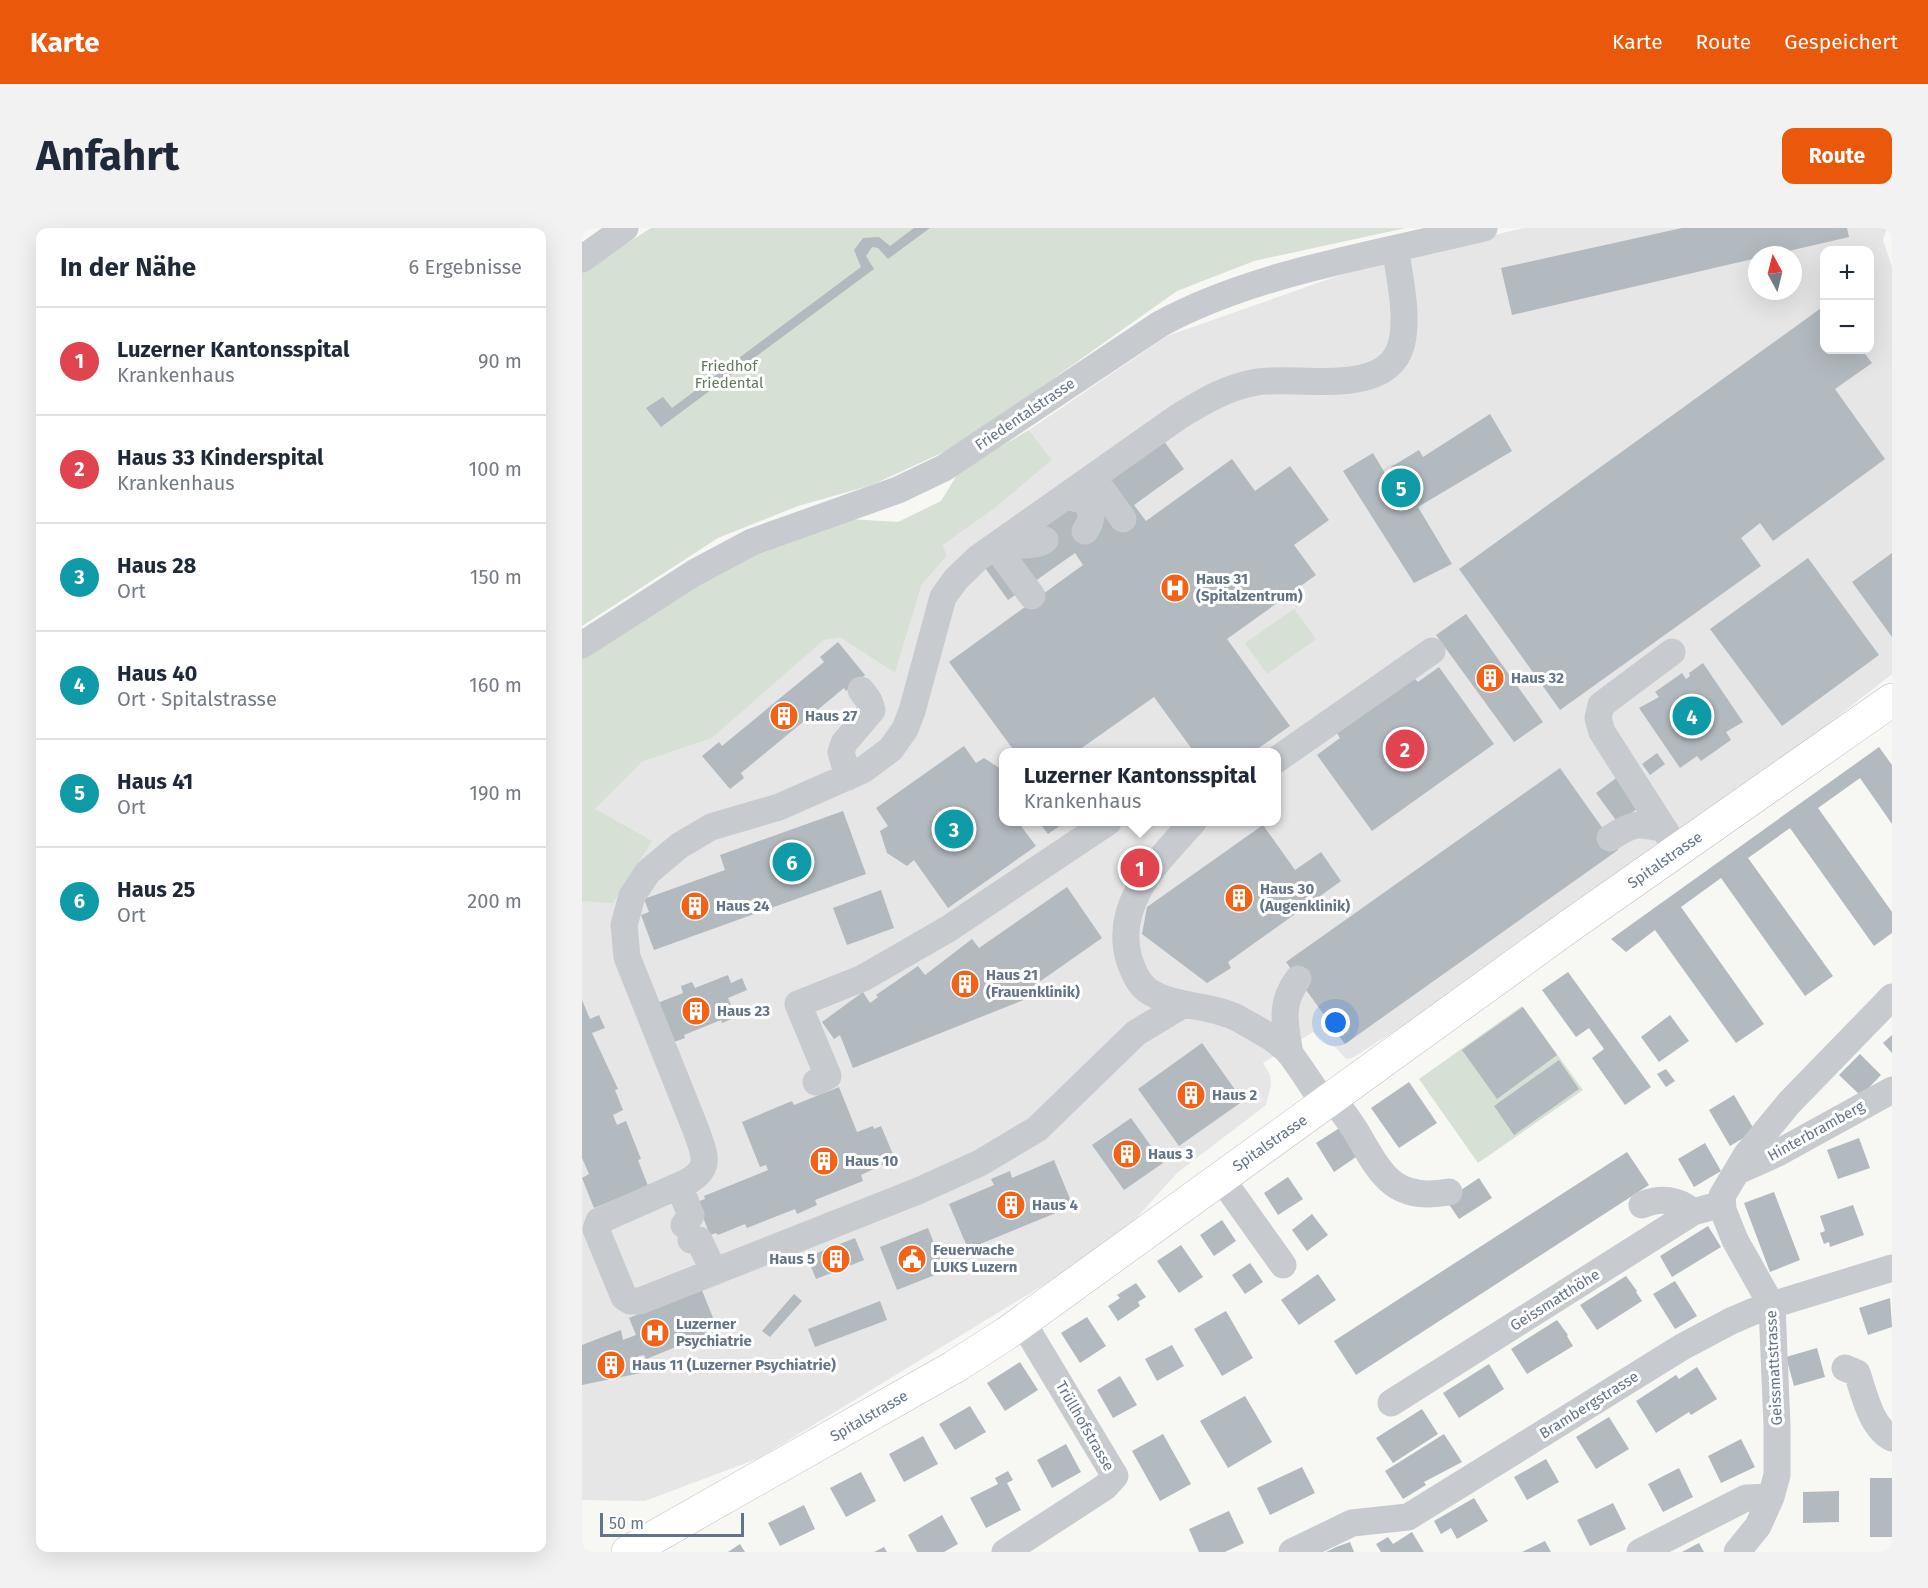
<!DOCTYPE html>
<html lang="de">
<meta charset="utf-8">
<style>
body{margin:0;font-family:"Fira Sans",sans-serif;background:#f2f2f3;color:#1f2937}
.controls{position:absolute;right:18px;top:18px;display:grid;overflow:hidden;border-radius:12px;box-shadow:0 6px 24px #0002}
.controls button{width:54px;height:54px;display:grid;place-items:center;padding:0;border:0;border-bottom:2px solid #e0e1e3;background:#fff;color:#1f2937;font:30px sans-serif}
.compass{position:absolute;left:1166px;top:18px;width:54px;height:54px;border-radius:50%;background:#fff;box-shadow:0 6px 24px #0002;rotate:353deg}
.scale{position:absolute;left:18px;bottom:15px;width:144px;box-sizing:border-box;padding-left:6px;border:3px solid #637488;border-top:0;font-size:16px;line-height:21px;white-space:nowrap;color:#637488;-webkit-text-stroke:4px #fff;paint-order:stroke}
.you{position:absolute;left:754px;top:795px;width:21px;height:21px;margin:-15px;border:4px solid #fff;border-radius:50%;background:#1a73e8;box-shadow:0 0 0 9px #1a73e833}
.badge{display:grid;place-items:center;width:39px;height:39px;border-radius:50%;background:#ea580c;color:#fff;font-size:20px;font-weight:700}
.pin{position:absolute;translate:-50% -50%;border:3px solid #fff;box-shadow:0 2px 6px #0006}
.popup{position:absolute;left:417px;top:520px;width:282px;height:78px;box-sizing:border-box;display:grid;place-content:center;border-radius:12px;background:#fff;filter:drop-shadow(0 2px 4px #0005);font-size:20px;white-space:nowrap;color:#747a83}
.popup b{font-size:22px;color:#1f2937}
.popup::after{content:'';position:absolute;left:50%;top:100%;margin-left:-12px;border:12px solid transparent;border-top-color:#fff}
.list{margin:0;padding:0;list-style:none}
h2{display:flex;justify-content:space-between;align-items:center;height:78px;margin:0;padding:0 24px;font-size:26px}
h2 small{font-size:20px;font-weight:400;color:#747a83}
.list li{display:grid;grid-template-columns:39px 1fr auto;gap:18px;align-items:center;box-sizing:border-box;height:108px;padding:0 24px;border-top:2px solid #e0e1e3}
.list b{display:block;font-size:22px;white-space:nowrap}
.list p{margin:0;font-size:20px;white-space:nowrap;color:#747a83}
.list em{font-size:20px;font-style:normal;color:#747a83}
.map{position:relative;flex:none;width:1310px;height:1324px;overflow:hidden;border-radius:12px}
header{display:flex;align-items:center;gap:36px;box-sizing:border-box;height:84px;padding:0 30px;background:#ea580c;color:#fff}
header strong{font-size:28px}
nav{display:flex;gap:33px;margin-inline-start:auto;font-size:21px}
.intro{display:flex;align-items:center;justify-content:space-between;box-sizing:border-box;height:144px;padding:0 36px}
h1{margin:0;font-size:42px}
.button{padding:15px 27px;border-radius:12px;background:#ea580c;color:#fff;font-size:21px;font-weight:700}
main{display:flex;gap:36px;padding:0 36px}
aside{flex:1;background:#fff;border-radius:12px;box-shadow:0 6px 24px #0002}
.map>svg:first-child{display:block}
</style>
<header>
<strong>Karte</strong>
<nav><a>Karte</a><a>Route</a><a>Gespeichert</a></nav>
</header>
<div class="intro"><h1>Anfahrt</h1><a class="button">Route</a></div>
<main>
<aside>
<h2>In der Nähe<small>6 Ergebnisse</small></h2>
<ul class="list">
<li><span class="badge" style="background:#e0444e">1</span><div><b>Luzerner Kantonsspital</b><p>Krankenhaus</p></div><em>90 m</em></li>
<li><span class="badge" style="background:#e0444e">2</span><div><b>Haus 33 Kinderspital</b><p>Krankenhaus</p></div><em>100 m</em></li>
<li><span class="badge" style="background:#0f9aa8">3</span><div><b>Haus 28</b><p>Ort</p></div><em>150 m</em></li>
<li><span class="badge" style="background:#0f9aa8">4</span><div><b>Haus 40</b><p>Ort · Spitalstrasse</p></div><em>160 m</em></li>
<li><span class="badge" style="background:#0f9aa8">5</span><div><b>Haus 41</b><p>Ort</p></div><em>190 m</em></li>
<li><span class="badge" style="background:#0f9aa8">6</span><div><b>Haus 25</b><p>Ort</p></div><em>200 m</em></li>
</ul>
</aside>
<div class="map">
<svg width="1310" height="1324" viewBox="0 0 1310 1324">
<rect width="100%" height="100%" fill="#f7f7f4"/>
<path fill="#e5e6e5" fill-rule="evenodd" d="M942,0H1305L1301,12L1310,39V446L1030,666L770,830L764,831L753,819L746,817L731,804L681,835L688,847L689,857L684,877L595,945L547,998L488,1041L177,1230L63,1273L0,1272V673H5L70,614L12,582L60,534L130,510L242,412L259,410L313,445L340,356L365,328L361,317L413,280L470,232L447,202L585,108L793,35ZM1242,22H1288V122H1242ZM1175,27H1211V63H1175ZM422,524H694V594H422Z"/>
<path fill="#d7e0d4" d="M69,0H824L672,33L595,63L379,216L290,257L216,278L136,310L0,398V27L9,38Z
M447,202L470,232L413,280L361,317L365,328L340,356L313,445L259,410L242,412L130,510L60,534L13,581L70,613L31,675L0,673V428L166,326L268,291L316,294L359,273L378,242Z
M712,381L734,411L685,446L663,415Z
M940,778L1001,862L896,935L837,851Z"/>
<path fill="#b2b9bf" d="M332,0H348L306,31L296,20L290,19L284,28L292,41L79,199L64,180L81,169L90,180L279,39L272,22L281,10L297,9L308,18Z
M1100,0H1265L1267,9L1189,27H1175V30L930,87L919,40Z
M1242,78V122H1280L1290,135L1253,161L1303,231L1191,313L1178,295L1159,310L1179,338L978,482L877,341Z
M908,186L930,223L836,279L870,336L832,355L761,243L791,225L804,247L811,243L809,239L837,222L841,229Z
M569,195L602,241L552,277L564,293L650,231L673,263L708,238L747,292L712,317L734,347L645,411L708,498L671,524H612L572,469L494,524H433L367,434L501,337L493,325L426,372L391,323Z
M1310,325V409L1270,354Z
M1226,330L1297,427L1200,498L1128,401Z
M884,386L961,494L932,514L854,407Z
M256,414L283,447L264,463L262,460L159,545L162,550L148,561L120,528L137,514L140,518L242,434L238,429Z
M1121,435L1161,494L1144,504L1149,512L1119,533L1115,528L1098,540L1057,480L1077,469L1073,464L1100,445L1104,451L1108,448L1107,445Z
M857,439L912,516L790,603L735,527L758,510L755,505L832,450L836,454Z
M382,518L394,535L402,530L419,541L422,545V594H436L454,618L366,680L332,632L325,638L305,625L298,603L306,598L294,580Z
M1297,519L1310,537V596L1278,550L1236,580L1310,684V705L1292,718L1208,600L1166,630L1251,748L1223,768L1139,650L1099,679L1182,796L1154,815L1073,702L1044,724L1029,711Z
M1075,525L1083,536L1068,547L1060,536Z
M978,540L1036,622L763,816L704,734Z
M1037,548L1059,578L1036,595L1014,565Z
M261,583L284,646L72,722L59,687L67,684L62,671L143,642L138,627Z
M457,594H477L479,597L466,606Z
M681,597L713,642L739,624L759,653L646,734L649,740L625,755L560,706L565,679Z
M485,659L520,710L440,766L444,771L271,840L258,807L252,811L240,794L281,764L288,775L296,769L294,767L336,738L343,747L390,711L397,720Z
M299,662L312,700L265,717L251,680Z
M986,744L1069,859L1043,877L1010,830L1022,821L1007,800L994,809L960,762Z
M146,747L149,755L160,750L165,762L146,770L154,789L140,795L139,792L102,807L103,810L89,815L73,776L101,765L99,758L110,754L113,760Z
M0,772L8,791L17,787L23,800L10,805L36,861L33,862L41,882L31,887L35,897L44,893L59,931L56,932L66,958L12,980L0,950L7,946L0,930Z
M941,779L975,827L915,871L880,822Z
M1088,787L1107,813L1077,834L1059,809Z
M1310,807V825L1301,815Z
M620,815L661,873L597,918L556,861Z
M1278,826L1299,847L1279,868L1257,847Z
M977,832L997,861L932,907L912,878Z
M1084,841L1093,853L1084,859L1075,846Z
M827,854L855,895L817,920L789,880Z
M257,859L275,904L291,898L292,901L299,898L313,931L279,947L281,953L233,972L235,977L215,986L213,981L165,1000L163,996L136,1007L134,1005L128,1007L115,974L123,971L122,968L186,942L184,937L178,939L160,894L210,873L212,877Z
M1152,867L1173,903L1148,918L1127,882Z
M549,890L581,935L542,962L510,917Z
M759,899L777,927L752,944L734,915Z
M1277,910L1288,940L1256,951L1245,922Z
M1123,915L1139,943L1112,959L1096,931Z
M1045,924L1067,957L774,1147L752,1113Z
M472,932L491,978L386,1021L367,976L412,957L409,951L428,943L430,950Z
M706,949L721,971L696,987L682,965Z
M897,950L910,970L877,991L864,972Z
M1192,964L1218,1032L1188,1044L1162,975Z
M1271,977L1282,1007L1248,1019L1247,1014L1242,1016L1238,1005L1243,1003L1238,988Z
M730,986L746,1007L725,1023L710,1002Z
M640,992L654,1013L632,1028L618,1007Z
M1126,998L1139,1019L1090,1049L1078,1028Z
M346,1000L363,1043L315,1062L298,1019Z
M273,1010L282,1032L234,1051L225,1029Z
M599,1017L621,1049L597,1065L575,1033Z
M668,1035L681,1054L663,1066L650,1047Z
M736,1046L754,1072L717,1097L699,1072Z
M1044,1048L1055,1063L1054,1064L1060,1073L1015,1102L998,1077Z
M1093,1053L1115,1088L1093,1101L1071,1066Z
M554,1055L564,1069L556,1074L558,1078L536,1093L526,1078L538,1070L535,1067Z
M119,1060L136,1102L64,1131L62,1127L56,1128L59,1145L0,1157V1117L39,1102L41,1112L54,1107L47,1090Z
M212,1066L220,1073L188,1109L180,1103Z
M1308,1070L1310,1099L1286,1107L1277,1080Z
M298,1073L305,1092L233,1119L226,1101Z
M644,1083L671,1130L640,1148L612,1101Z
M505,1089L524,1118L498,1135L479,1105Z
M975,1092L986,1107L985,1108L991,1118L945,1146L929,1121Z
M590,1117L602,1138L575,1153L563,1131Z
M1235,1120L1243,1149L1212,1158L1204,1129Z
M438,1134L456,1162L423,1183L405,1155Z
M907,1136L922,1161L877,1190L861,1165Z
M1115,1139L1135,1171L1109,1187L1107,1184L1074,1205L1054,1173L1094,1147L1097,1151Z
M538,1148L555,1177L531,1190L515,1162Z
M663,1168L690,1214L646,1240L618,1193Z
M388,1178L404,1204L373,1222L357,1196Z
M840,1181L856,1206L811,1235L794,1210Z
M1027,1189L1047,1221L1014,1241L994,1209Z
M581,1206L609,1256L578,1273L550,1223Z
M862,1206L880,1234L842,1254L844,1257L821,1271L803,1243Z
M341,1208L356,1236L322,1254L307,1226Z
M1159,1211L1173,1239L1139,1255L1126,1228Z
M484,1216L499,1244L470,1260L455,1232Z
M964,1231L977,1254L945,1272L932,1249Z
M720,1239L733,1265L688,1287L675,1260Z
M1097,1240L1111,1269L1081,1284L1066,1256Z
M426,1243L431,1252L425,1255L439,1282L404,1300L388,1270L416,1256L413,1250Z
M279,1244L294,1273L264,1289L248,1260Z
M1288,1250H1310V1309H1288Z
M1257,1263V1294L1221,1295V1264Z
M892,1270L906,1293L875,1311L869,1300L859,1306L852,1293Z
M1031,1275L1044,1301L1008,1318L995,1292Z
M222,1277L233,1301L198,1318L186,1295Z
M647,1283L662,1315L643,1324H617L607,1301Z
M360,1287L376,1316L362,1324H335L326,1307Z
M830,1304L842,1324H799L794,1316L806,1309L811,1316Z
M963,1313L969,1324H940Z
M768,1314L772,1324H744L754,1319Z
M1117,1315L1122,1324H1100Z
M158,1316L163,1324H146Z
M302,1319L305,1324H292Z"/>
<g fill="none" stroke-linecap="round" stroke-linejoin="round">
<g stroke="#bcbfc3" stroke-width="34">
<path id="major" d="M46,1324L372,1139L425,1105L986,699L1310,472"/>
</g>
<path stroke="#c7cace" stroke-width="27" d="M0,31L43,0
M511,249L541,291
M484,268L503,273C511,285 511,291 503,303
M450,368L413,318C428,316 452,320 463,312
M0,417L112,345L170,314L316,262L362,240L578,96C673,44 797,26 902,0
M1090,424L1019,477L1016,490L1020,504L1096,623
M694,532L850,423
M266,549L259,524L262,515L290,482L287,473L279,462
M611,594C577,632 531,675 547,731C551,742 555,754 565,762C590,780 630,776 657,791C673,800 697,812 709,827C721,843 731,860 743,876
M1028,610C1051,595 1056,594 1082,601
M602,776L554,805L455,901L398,935L336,963L58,1073H48L42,1069L14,1001L17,993L105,954C131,939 122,926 114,902L45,729L42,697L50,668L66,644L97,618L129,599L197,579L281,542L309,521L323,501L330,483L361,369L374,351L396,330L596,189C622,173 645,159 675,154C719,147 813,173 821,108C825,80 817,49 814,22
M708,826C703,796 697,776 716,751
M234,854L246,848L216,776L281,750L366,701L526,594
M751,871C759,882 768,893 775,905C799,946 811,974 867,964
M1156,943L1196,925L1310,862
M639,950L701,1037
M97,958L109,987L102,997
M1060,977C1078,969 1096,971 1111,984
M109,1012H117L132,1044
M1263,1140L1275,1145C1282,1165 1289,1200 1310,1210
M809,1175L1111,984L1140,976
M423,1324L523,1259L533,1248L441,1095
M710,1324L770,1295L826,1289L1100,1119L1149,1093L1177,1081L1310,1040
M1058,1324L1164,1270L1189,1269
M1155,1324L1176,1298L1189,1269L1195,1247V1198L1190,1078L1153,1012L1141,982L1140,968L1165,926L1207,875L1310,769"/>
<use href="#major" stroke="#fff" stroke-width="33"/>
</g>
<defs>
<g id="hospital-disc" transform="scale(1.5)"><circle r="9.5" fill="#f46217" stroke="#fff"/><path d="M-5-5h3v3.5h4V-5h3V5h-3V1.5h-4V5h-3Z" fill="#fff"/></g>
<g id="building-disc" transform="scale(1.5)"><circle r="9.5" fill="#f46217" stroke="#fff"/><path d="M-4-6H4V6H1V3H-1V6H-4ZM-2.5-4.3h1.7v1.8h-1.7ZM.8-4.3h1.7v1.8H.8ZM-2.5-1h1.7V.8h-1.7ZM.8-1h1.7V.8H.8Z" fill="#fff"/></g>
<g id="civic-disc" transform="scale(1.5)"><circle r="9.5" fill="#f46217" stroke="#fff"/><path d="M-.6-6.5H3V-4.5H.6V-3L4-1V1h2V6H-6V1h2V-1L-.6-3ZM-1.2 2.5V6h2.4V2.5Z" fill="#fff"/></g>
</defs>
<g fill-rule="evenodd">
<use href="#hospital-disc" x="593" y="360"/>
<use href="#building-disc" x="908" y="450"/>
<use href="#building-disc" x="202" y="488"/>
<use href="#building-disc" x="657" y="670"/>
<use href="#building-disc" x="113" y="678"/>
<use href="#building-disc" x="383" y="756"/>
<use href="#building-disc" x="114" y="783"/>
<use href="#building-disc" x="609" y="867"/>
<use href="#building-disc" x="545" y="926"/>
<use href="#building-disc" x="242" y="933"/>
<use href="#building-disc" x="429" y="977"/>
<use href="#building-disc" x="254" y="1031"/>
<use href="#civic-disc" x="330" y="1031"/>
<use href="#hospital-disc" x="73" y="1105"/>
<use href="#building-disc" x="29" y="1137"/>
</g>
<g text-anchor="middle" stroke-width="6" stroke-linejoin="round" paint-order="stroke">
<g font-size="15" fill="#61795f" stroke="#fff">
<text x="147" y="143">Friedhof<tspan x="147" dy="17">Friedental</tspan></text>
</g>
<g font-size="15" fill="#637488" stroke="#fff">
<text transform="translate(443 186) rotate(-34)" y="5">Friedentalstrasse</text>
<text transform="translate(1083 632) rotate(-35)" y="5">Spitalstrasse</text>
<text transform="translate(1234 903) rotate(-29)" y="5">Hinterbramberg</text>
<text transform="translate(688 915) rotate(-35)" y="5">Spitalstrasse</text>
<text transform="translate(973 1072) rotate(-32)" y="5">Geissmatthöhe</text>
<text transform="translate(1192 1140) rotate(-93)" y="5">Geissmattstrasse</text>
<text transform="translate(1007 1177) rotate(-32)" y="5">Brambergstrasse</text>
<text transform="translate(287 1188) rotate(-30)" y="5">Spitalstrasse</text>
<text transform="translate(503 1198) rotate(60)" y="5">Trüllhofstrasse</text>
</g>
<g font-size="15" font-weight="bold" fill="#637488" stroke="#fff" text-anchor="start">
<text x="614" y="356">Haus 31<tspan x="614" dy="17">(Spitalzentrum)</tspan></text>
<text x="929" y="455">Haus 32</text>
<text x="223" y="493">Haus 27</text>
<text x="678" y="666">Haus 30<tspan x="678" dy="17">(Augenklinik)</tspan></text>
<text x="134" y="683">Haus 24</text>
<text x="404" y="752">Haus 21<tspan x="404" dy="17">(Frauenklinik)</tspan></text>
<text x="135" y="788">Haus 23</text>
<text x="630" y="872">Haus 2</text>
<text x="566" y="931">Haus 3</text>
<text x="263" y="938">Haus 10</text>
<text x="450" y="982">Haus 4</text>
<text x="351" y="1027">Feuerwache<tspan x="351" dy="17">LUKS Luzern</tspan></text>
<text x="233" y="1036" text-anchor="end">Haus 5</text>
<text x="94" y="1101">Luzerner<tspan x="94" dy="17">Psychiatrie</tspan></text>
<text x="50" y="1142">Haus 11 (Luzerner Psychiatrie)</text>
</g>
</g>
</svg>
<div class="controls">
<button>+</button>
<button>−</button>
</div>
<svg class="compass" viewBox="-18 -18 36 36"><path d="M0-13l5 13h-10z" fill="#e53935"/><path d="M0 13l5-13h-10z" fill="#747a83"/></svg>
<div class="scale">50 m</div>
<div class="you"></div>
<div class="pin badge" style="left:558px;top:640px;background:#e0444e">1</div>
<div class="popup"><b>Luzerner Kantonsspital</b>Krankenhaus</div>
<div class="pin badge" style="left:823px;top:521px;background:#e0444e">2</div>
<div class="pin badge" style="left:372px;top:601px;background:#0f9aa8">3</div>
<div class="pin badge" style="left:1110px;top:488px;background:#0f9aa8">4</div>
<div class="pin badge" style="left:819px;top:260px;background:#0f9aa8">5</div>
<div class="pin badge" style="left:210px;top:634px;background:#0f9aa8">6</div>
</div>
</main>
